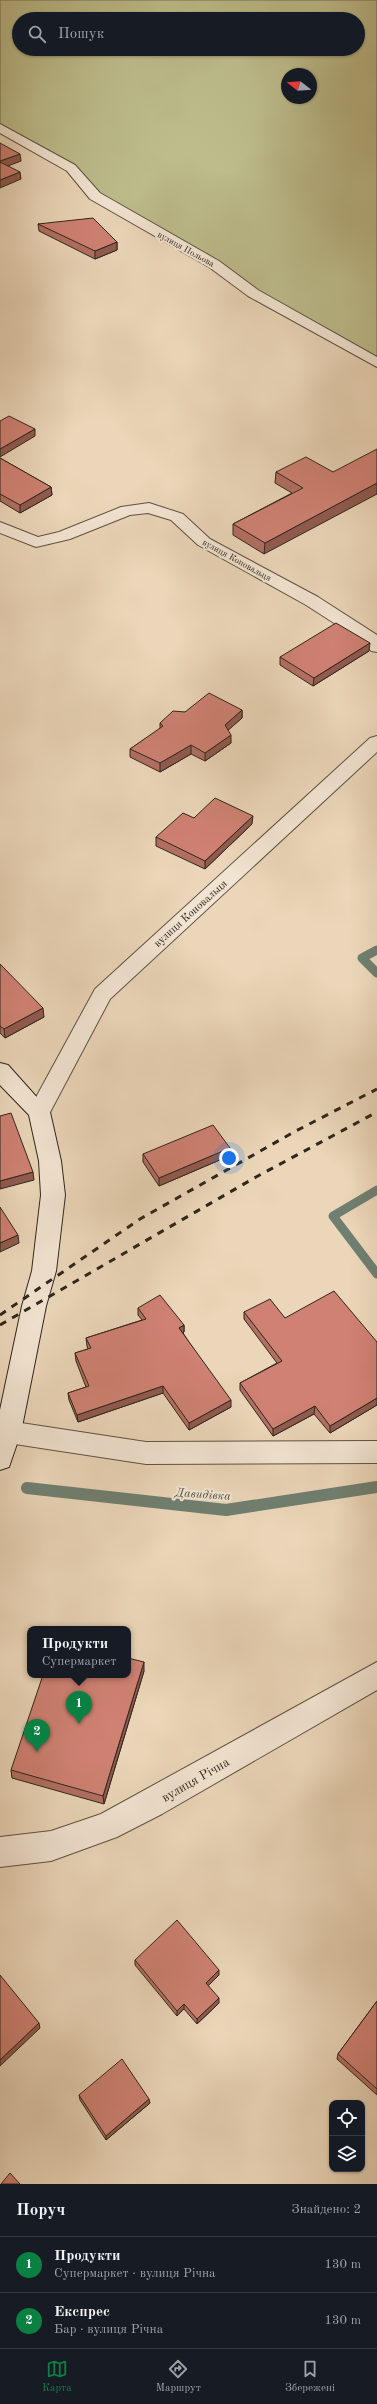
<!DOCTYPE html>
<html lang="uk">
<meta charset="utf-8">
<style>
body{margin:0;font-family:"Old Standard TT",serif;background:#20242c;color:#f1f3f6}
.controls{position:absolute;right:12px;bottom:12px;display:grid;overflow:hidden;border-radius:8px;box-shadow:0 1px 3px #0004}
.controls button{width:36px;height:36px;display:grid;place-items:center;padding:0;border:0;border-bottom:1px solid #363941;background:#171b24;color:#f1f3f6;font:20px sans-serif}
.compass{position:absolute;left:281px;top:68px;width:36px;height:36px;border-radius:50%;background:#171b24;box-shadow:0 1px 3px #0004;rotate:287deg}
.you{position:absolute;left:229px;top:1158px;width:14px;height:14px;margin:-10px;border:3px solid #fff;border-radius:50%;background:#1a73e8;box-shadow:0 0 0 6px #1a73e833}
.badge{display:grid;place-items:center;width:26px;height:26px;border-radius:50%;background:#0b8043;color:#fff;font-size:13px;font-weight:700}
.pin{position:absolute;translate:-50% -33px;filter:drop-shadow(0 1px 2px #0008)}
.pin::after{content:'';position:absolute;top:21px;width:14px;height:12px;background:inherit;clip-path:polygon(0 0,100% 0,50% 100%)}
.popup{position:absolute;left:27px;top:1626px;width:104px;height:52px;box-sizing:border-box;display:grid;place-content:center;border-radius:8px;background:#171b24;filter:drop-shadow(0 1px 3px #0005);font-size:13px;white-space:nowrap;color:#9ea1a6}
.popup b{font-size:15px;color:#f1f3f6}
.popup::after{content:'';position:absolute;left:50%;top:100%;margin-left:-8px;border:8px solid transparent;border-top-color:#171b24}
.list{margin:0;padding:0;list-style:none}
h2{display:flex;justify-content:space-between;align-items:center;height:52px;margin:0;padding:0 16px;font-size:17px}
h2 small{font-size:13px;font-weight:400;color:#9ea1a6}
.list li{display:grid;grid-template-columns:26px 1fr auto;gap:12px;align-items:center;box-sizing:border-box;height:56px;padding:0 16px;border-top:1px solid #363941}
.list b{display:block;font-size:15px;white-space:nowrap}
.list p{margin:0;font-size:13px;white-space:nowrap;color:#9ea1a6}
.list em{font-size:13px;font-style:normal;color:#9ea1a6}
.icon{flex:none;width:22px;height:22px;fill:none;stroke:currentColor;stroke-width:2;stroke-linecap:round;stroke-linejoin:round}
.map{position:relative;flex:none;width:377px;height:2184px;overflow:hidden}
.search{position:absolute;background:#171b24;box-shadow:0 1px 3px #0004;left:12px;right:12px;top:12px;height:44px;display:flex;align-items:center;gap:10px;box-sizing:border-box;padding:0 14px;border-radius:22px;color:#9ea1a6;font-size:15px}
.sheet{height:164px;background:#171b24}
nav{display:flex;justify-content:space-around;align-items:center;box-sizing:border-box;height:56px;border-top:1px solid #363941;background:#171b24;font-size:11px;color:#9ea1a6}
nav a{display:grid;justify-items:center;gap:2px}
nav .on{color:#0b8043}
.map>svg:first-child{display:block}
</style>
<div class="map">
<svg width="377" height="2184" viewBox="0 0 377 2184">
<rect width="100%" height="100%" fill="#ebd6b9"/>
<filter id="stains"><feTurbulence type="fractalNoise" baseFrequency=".005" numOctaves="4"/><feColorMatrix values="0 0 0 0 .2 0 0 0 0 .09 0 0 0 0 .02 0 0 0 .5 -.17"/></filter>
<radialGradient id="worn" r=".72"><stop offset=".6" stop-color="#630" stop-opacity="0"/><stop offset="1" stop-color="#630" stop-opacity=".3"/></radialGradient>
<path fill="#bdbc8b" stroke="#767153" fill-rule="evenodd" d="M0,0H377V363L95,196L71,168L0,128ZM19,19H358V49H19ZM287,74H311V98H287Z"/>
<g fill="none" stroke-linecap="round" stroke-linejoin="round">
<path stroke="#6f7f71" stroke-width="9" d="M377,950L362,958L377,973
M377,1190L333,1216L377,1274"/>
<path stroke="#6f7f71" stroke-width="12" d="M27,1488L226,1510L377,1487"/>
<g stroke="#5e5242" stroke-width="2">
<path id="street" d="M0,124L75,165L100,193L219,261L258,290L377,357V367L248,296L209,267L90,199L67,171L0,133Z
M149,503L183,514L210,539L318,597L377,635V652L371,651L365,643L306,605L198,545L171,520L148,513L130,515L70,539L36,547L0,533V522L38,537L59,532L121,507Z
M377,736V752L110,999L47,1118L39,1120L31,1118L28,1112L95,989L370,738Z
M8,1421L146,1442L377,1441V1463L146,1464L8,1443L0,1440V1424Z
M377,1662V1690L162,1814L117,1837L51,1861L0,1867V1837L51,1831L101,1814Z"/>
</g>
<g stroke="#2f261b" stroke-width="2">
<path id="secondary" d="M0,1063L8,1065L50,1112L61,1161L65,1195L56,1271L46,1306L21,1432L9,1467L0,1470V1410L22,1306L32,1271L41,1195L39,1161L29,1115L0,1085Z"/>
</g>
<use href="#street" fill="#f2e4d2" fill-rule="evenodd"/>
<use href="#secondary" fill="#f2e4d2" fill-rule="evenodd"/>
<path stroke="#2f261b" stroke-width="3" stroke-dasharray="7 7" stroke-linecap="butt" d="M0,1315L140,1219L294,1132L377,1089
M0,1325L256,1177L377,1112"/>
</g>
<path fill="#b26f63" stroke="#2f261b" d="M38,224L117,242V250L95,259L39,231Z
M0,458L51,487L52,495L20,513L0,501Z
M276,472H333L264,554L233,535V524L292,493L275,483Z
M369,651L313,686L280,665V657Z
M242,710V718L228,730L231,743L205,761L191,754L160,772L130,757V749L160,729V723L185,712Z
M194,818L252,824L205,869L156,846V837Z
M0,964L44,1017L5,1038L0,1033Z
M143,1154L229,1156L159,1186L143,1162Z
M138,1308L184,1325V1332L183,1333L231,1407L189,1430L163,1393L78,1422L69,1400L68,1393L86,1387L76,1361L75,1353L88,1349L87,1346L86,1338L142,1320L138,1315Z
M244,1312L285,1318L377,1342V1405L330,1433L314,1414L273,1436L240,1390V1383L277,1363L244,1319Z
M144,1671L104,1804L12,1778L11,1770Z
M135,1960L219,1975L208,1985L219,2003L197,2024L184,2009L177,2016L135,1965Z
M377,2001V2095L337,2059L338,2054Z
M79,2095L150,2103L106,2140L80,2100Z"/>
<path fill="#915a50" stroke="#2f261b" d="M20,154L21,161L0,169V161Z
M20,172L21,179L0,188V180Z
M117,242V250L95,259V251Z
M35,429V436L0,457V449Z
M377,483V494L264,554L265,543Z
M51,487L52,495L20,513V505Z
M370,643L369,651L313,686L314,678Z
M242,710V718L225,733V725Z
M231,735V743L205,761V753Z
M191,745V754L160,772V763Z
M253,816L252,824L205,869V861Z
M43,1008L44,1017L5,1038L4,1029Z
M230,1148L229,1156L159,1186V1178Z
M33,1172L34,1180L0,1189V1181Z
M18,1235L19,1243L0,1252V1243Z
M184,1325V1332L179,1335V1328Z
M163,1386V1393L78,1422L77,1415Z
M377,1398V1405L330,1433V1426Z
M231,1400V1407L189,1430V1423Z
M315,1406L314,1414L273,1436V1429Z
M144,1662V1671L104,1804L103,1796Z
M219,1970V1975L206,1988V1983Z
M219,1998V2003L197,2024V2019Z
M184,2004V2009L177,2016V2011Z
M39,2023L40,2028L0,2066V2060Z
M149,2099L150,2103L106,2140V2136Z"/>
<path fill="#cf8173" stroke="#2f261b" d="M0,143L20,154L0,161Z
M0,162L20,172L0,180Z
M93,218L117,242L95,251L38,224Z
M9,416L35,429L0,449V421Z
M377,449V483L265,543L233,524L303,488L276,472L306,457L333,472Z
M0,458L51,487L20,505L0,494Z
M336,623L370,643L314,678L280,657Z
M209,693L242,710L225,725L231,735L205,753L191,745L160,763L130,749L163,726L160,723L173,711L185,712Z
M215,798L253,816L205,861L156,837L183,813L194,818Z
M0,964L43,1008L4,1029L0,1026Z
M11,1113L33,1172L0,1181V1116Z
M213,1125L230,1148L159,1178L143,1154Z
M0,1207L18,1235L0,1243Z
M334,1291L377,1342V1398L330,1426L315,1406L273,1429L240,1383L282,1361L244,1312L270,1299L285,1318Z
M160,1295L184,1325L179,1328L231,1400L189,1423L163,1386L77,1415L68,1393L89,1386L75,1353L91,1348L86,1338L146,1319L138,1308Z
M128,1658L144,1662L103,1796L11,1770L43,1675H128Z
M177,1920L219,1970L206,1983L219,1998L197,2019L184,2004L177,2011L135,1960Z
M0,1975L39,2023L0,2060Z
M377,2001V2089L338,2054Z
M122,2059L149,2099L106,2136L79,2095Z
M10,2173L20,2184H1Z"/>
<g text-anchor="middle" stroke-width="4" stroke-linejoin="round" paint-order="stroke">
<g font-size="9" fill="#2f261b" stroke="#f2e4d2">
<text transform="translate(186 249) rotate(29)" y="3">вулиця Польова</text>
<text transform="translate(237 560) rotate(29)" y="3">вулиця Коновальця</text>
</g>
<g font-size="11" fill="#2f261b" stroke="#f2e4d2">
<text transform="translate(190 913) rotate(-42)" y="4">вулиця Коновальця</text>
</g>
<g font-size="12" font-style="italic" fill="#4a4b3f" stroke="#f2e4d2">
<text transform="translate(203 1494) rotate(4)" y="4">Давидівка</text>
</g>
<g font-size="13" fill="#2f261b" stroke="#f2e4d2">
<text transform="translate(195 1779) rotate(-30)" y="5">вулиця Річна</text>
</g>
</g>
<rect width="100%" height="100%" filter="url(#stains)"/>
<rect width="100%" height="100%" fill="url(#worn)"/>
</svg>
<div class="controls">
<button><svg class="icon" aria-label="locate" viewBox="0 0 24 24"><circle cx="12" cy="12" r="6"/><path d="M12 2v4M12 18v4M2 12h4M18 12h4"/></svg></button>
<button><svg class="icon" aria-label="layers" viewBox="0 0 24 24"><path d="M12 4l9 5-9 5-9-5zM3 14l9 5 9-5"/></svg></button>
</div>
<svg class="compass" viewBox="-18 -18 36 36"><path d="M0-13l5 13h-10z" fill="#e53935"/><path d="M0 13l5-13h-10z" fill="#9ea1a6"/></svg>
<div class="you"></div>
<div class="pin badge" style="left:79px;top:1724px">1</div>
<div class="popup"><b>Продукти</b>Супермаркет</div>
<div class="pin badge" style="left:37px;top:1752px">2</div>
<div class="search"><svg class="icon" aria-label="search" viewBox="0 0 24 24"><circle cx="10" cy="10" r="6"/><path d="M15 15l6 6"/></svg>Пошук</div>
</div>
<section class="sheet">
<h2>Поруч<small>Знайдено: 2</small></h2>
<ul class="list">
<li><span class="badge">1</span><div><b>Продукти</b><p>Супермаркет · вулиця Річна</p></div><em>130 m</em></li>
<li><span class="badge">2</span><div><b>Експрес</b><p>Бар · вулиця Річна</p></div><em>130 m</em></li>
</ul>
</section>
<nav>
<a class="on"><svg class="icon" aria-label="map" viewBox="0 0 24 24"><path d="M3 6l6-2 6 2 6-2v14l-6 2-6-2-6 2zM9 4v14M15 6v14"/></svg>Карта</a>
<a><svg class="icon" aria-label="directions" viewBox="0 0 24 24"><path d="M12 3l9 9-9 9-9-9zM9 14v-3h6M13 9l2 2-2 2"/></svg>Маршрут</a>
<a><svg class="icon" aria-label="saved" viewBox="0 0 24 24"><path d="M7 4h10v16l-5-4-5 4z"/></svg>Збережені</a>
</nav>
